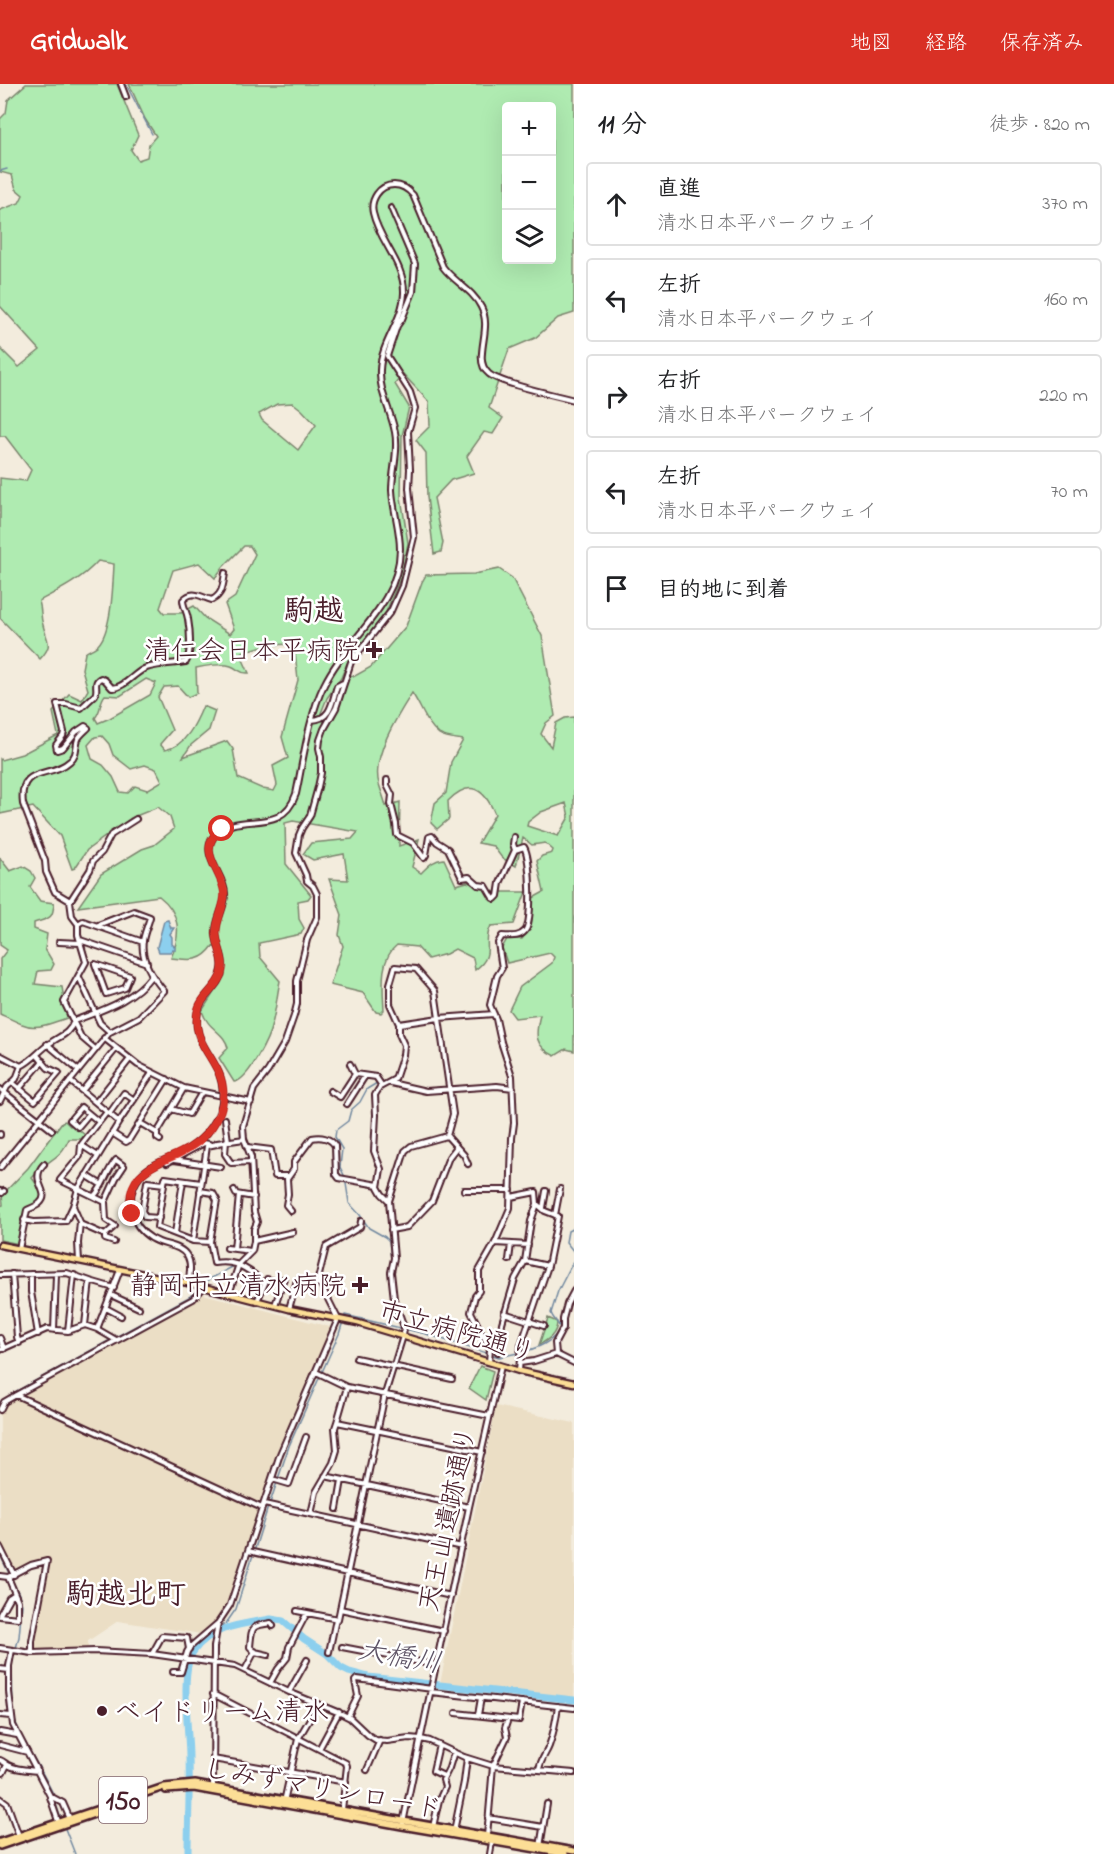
<!DOCTYPE html>
<html lang="ja">
<meta charset="utf-8">
<style>
body{margin:0;font-family:"Indie Flower","Klee One",sans-serif;background:#f6f6f6;color:#202124}
.controls{position:absolute;right:18px;top:18px;display:grid;overflow:hidden;border-radius:6px;box-shadow:0 6px 24px #0002}
.controls button{width:54px;height:54px;display:grid;place-items:center;padding:0;border:0;border-bottom:2px solid #e0e0e0;background:#fff;color:#202124;font:30px sans-serif}
.stop{position:absolute;width:18px;height:18px;margin:-14px;border:4px solid #d93025;border-radius:50%;background:#fff}
.stop.end{background:#d93025;border-color:#fff;box-shadow:0 2px 6px #0008}
.list{margin:0;padding:0;list-style:none}
h2{display:flex;justify-content:space-between;align-items:center;height:78px;margin:0;padding:0 24px;font-size:26px}
h2 small{font-size:20px;font-weight:400;color:#757577}
.list li{display:grid;grid-template-columns:39px 1fr auto;gap:18px;align-items:center;box-sizing:border-box;height:84px;margin:0 12px 12px;padding:0 12px;border:2px solid #e0e0e0;border-radius:6px}
.list b{display:block;font-size:22px;white-space:nowrap}
.list p{margin:0;font-size:20px;white-space:nowrap;color:#757577}
.list em{font-size:20px;font-style:normal;color:#757577}
.icon{flex:none;width:33px;height:33px;fill:none;stroke:currentColor;stroke-width:2;stroke-linecap:round;stroke-linejoin:round}
.map{position:relative;flex:none;width:574px;height:1770px;overflow:hidden}
header{display:flex;align-items:center;gap:36px;box-sizing:border-box;height:84px;padding:0 30px;background:#d93025;color:#fff}
header strong{font-size:28px}
nav{display:flex;gap:33px;margin-inline-start:auto;font-size:21px}
main{display:flex}
aside{flex:1;background:#fff}
.map>svg:first-child{display:block}
</style>
<header>
<strong>Gridwalk</strong>
<nav><a>地図</a><a>経路</a><a>保存済み</a></nav>
</header>
<main>
<div class="map">
<svg width="574" height="1770" viewBox="0 0 574 1770">
<rect width="100%" height="100%" fill="#f3ecdd"/>
<filter id="ink" filterUnits="userSpaceOnUse"><feTurbulence type="fractalNoise" baseFrequency=".0167" numOctaves="2"/><feDisplacementMap in="SourceGraphic" scale="12" xChannelSelector="R" yChannelSelector="G"/><feConvolveMatrix kernelMatrix="1 2 1 2 8 2 1 2 1" color-interpolation-filters="sRGB"/></filter>
<g filter="url(#ink)">
<path fill="#ebdec5" d="M203,1210L334,1244L278,1365L261,1422L22,1312V1310L195,1218Z
M15,1313L259,1426L229,1518L216,1538L201,1550L118,1537L88,1557V1565H34L50,1477H37L15,1489L0,1460V1329L6,1319Z
M496,1322L574,1339V1616L440,1600Z"/>
<path fill="#afebb1" stroke="#7c856e" stroke-width="1.5" fill-rule="evenodd" d="M26,0H117L138,51L131,66L138,76L147,73L149,60L156,52L145,35L129,0H574V229L558,234L535,254L509,265L489,324L503,334L493,350L484,348L467,372L474,389L451,396L434,414L443,459L441,468L434,470L427,413L426,369L416,356L430,342L429,318L403,290L395,300L409,323L402,352L401,413L408,459L402,490L386,528L347,579L341,594L327,614L321,629L324,639L329,640L349,591L355,592L371,583L406,542L422,498L426,491L474,490L499,485L512,494L542,552L555,632L546,639L541,650L551,663L556,639L565,634L574,633V967L566,965L555,972C534,962 535,951 540,931L515,934L509,926L520,903L552,879L554,873L550,869L507,879L502,864L507,855H522L529,846L533,814L544,808L537,777L542,772L552,769L553,766L545,759L532,761L523,754L516,782L502,774L493,762L478,759L495,730C484,704 470,695 448,717L449,735L437,745L431,739L435,719L446,709L451,678L463,656C456,655 445,654 439,650C426,640 421,622 412,609C398,631 371,673 379,700C381,707 384,714 386,722L400,718L399,762L419,755L412,783L421,789C429,781 433,776 444,775L456,801L467,798L495,808H526L514,840L491,842C481,859 497,870 475,886L473,874L455,865L446,870L428,875L417,863L397,861C379,875 383,905 384,926L381,929L376,928L363,909L330,901L343,862L339,851L342,831L329,795L348,796L344,770L313,776L303,770L311,759L352,755L358,748L293,737L285,739L286,780L311,811L308,815L298,817L299,835L304,844L301,850L259,859L260,873L280,897C277,911 276,926 272,940C269,954 248,997 234,998L219,974L228,964C225,948 208,946 202,927L225,891L224,869L213,862C201,879 190,876 171,874C181,850 181,829 159,812L78,823L101,790L142,765L154,761L174,745L170,733L158,723L131,734L87,766L75,784L72,785L60,752L33,723L0,730V675L1,676L22,670L58,651L53,628L69,610L82,616L88,606L82,585L85,569C89,566 95,564 98,561C112,547 113,499 114,480L98,477C82,495 60,506 39,517C42,527 40,532 43,541C47,558 54,560 40,575L0,534V394L26,397L31,386L5,352H0V264L19,283L40,266L0,222V126L19,119L23,111L16,105L12,91L0,88V35L6,29L8,16ZM506,22H552V176H506ZM293,319L302,326L316,341L298,366L262,336L259,330L277,320ZM244,462H250L255,470L235,513L225,520L234,545L230,550L205,534L194,522L181,529H164L160,524L173,486L199,479L215,494L223,483ZM294,560L298,596L282,653L288,674L273,682L277,701L274,707L263,705L238,694L233,665L227,657L183,673L191,661L209,646L215,627L203,622C196,639 186,662 165,666L160,660L172,646L158,613L164,603L178,602L188,613L197,609L196,584C204,582 223,579 231,582C239,585 240,590 249,589L240,569L266,561ZM146,595L156,599L150,611L110,634L98,639L95,634C102,626 99,618 105,611L120,612ZM102,652L109,660L113,671L131,685L145,681L156,685L162,697L147,706L135,702L128,709L120,708L113,693L103,681L92,675L88,661L95,653ZM566,719L569,733L558,752L527,742L528,738L541,728Z
M0,774L10,787L23,782L31,787L35,794L30,803L40,817L54,819C53,836 49,834 34,839V845L47,850L45,865L54,880L51,886L38,887L35,900L62,903L67,934C31,946 34,946 0,930V875L7,866L0,861Z
M65,1037L70,1042L72,1040L85,1051L81,1055H69C66,1061 64,1066 58,1071C52,1077 44,1079 41,1088L38,1087L32,1094L42,1108C41,1123 35,1118 25,1125L19,1160L0,1156V1122L3,1121L2,1111L28,1084L62,1038Z
M548,1234L557,1238C557,1250 548,1256 539,1261Z
M480,1282L493,1287L486,1316L469,1304Z"/>
<path fill="#8ccfee" stroke="#7289a0" stroke-width="1.5" d="M168,836L171,844H174L170,850L172,853V860L175,863V866L173,865L170,868H159L157,863L164,837Z"/>
<g fill="none" stroke-linecap="round" stroke-linejoin="round">
<path stroke="#7289a0" stroke-width="1.5" d="M126,0L152,50
M0,87L7,85
M377,999L367,1005L360,1018L351,1026L348,1037L336,1046L335,1053L342,1065L340,1083L345,1093L349,1119L360,1131L369,1144L385,1153L389,1157L391,1175L389,1189L391,1213L395,1229L393,1235L387,1239
M574,1144L568,1147L566,1158L574,1168
M204,1200L208,1196L234,1182
M523,1268C537,1264 554,1258 560,1244C558,1238 553,1235 551,1229L558,1207L574,1176
M322,1288L339,1250L345,1231L426,1250L499,1273L518,1269
M0,1318L13,1309L189,1213L201,1203
M270,1419L289,1362L320,1292
M0,1471L19,1510L22,1521L19,1553L12,1579L13,1626
M219,1545L227,1538L236,1525L268,1423
M14,1634C24,1661 42,1685 54,1712
M55,1717L61,1735
M64,1742L75,1770"/>
<path stroke="#8ccfee" stroke-width="7" d="M188,1770C188,1738 190,1705 189,1673C189,1649 180,1587 193,1568C211,1542 243,1540 271,1535L283,1537L304,1555L327,1570L341,1584L349,1588L368,1593L574,1616"/>
<g stroke="#4a1f2b" stroke-width="8">
<path id="minor" d="M121,0L126,13
M312,636C332,635 332,617 337,602L343,599
M387,696V701L392,711L391,720L396,740L397,751L413,759L424,774L426,771L429,753L432,752L437,758L448,765L462,794L469,793L478,801L486,802L493,814L495,815L498,812L500,799L515,766L524,763C531,774 533,838 525,847C519,854 510,852 502,852L498,859L502,884L497,892L490,921L496,935L501,958L512,992L514,1039L512,1054L510,1124L495,1159L479,1187V1207L475,1212L471,1228L490,1265L489,1278
M514,753L513,760L515,766
M70,817L55,808L46,788L45,777L23,720C18,680 51,695 70,677C78,670 75,663 78,655C80,651 85,647 88,644L85,642L76,648L63,664L57,666L56,661L63,652L64,648L57,620H66L81,624L95,611C99,605 92,598 101,594L105,596L112,604C123,604 132,592 142,586C151,580 173,580 186,578C192,568 190,546 188,535C187,528 183,522 183,516C193,505 200,513 212,516C223,510 223,501 225,489
M78,840L83,837L143,858
M80,856L147,879
M59,858L80,859
M95,880L130,892L125,904L106,910Z
M79,893L100,939L110,948
M399,940L439,934L494,930
M104,954L138,981L184,1004L251,1018
M47,960L78,986
M95,965L81,953L64,918L86,878L78,851V840L72,832L70,817L90,786L93,777L102,768L111,751L136,735
M0,971L21,982
M350,980L355,990L376,993L382,1002
M220,992C214,975 199,961 197,943C194,910 219,908 222,886C225,874 217,863 216,850C215,836 225,824 225,810C225,791 198,770 215,751C238,725 281,754 296,710C303,677 309,631 324,601C347,553 399,523 400,465C400,445 393,426 392,406C392,387 399,367 395,348C391,327 379,308 380,286C381,258 403,237 404,209C405,180 379,157 373,129C370,116 379,101 394,101C402,101 408,105 413,111L443,183C454,198 473,206 481,223C489,238 483,253 482,269C481,277 483,285 489,290C501,300 556,311 574,316
M70,997L119,1038
M13,999L35,1017L59,989L48,984L37,971
M391,999L426,1007L497,1002L513,1004
M0,1005L52,1046
M19,1005L43,977
M82,1007L116,965
M330,1007L340,1013L355,990
M0,1017L7,1003L16,995L21,982C33,976 39,967 49,960C59,952 69,951 74,937C102,926 133,917 152,891
M96,1018L130,975
M347,1020L365,992
M171,1025L189,1030L202,1008
M89,1030L78,1043L70,1036L81,1023L99,1038
M109,1030L124,1009L134,1016
M225,1035L228,1057
M140,1039L157,1049L184,1004
M112,1049L126,1058L129,1056L167,995
M157,1049V1054L160,1056
M0,1050V1051
M447,1052L464,1071L468,1080
M226,1057L225,1070L231,1079L251,1078
M217,1059L244,1055
M81,1061L98,1072
M247,1063L271,1066L275,1092H289
M174,1076L221,1083
M167,1079L204,1059L209,1060
M0,1084L110,948L139,933L164,907C153,894 140,875 143,857C144,849 148,841 150,833L134,827L98,841
M86,1091L102,1101
M201,1099L165,1094L157,1143L193,1157L210,1158
M234,1106L236,1110L254,1113
M464,1106H511
M0,1107L2,1109L4,1107
M200,1107L213,1109L217,1116L210,1158L214,1179C232,1176 241,1181 255,1191V1195L264,1199
M94,1112C104,1102 106,1088 116,1076L124,1082L116,1094L105,1118L106,1136L115,1142L105,1151
M511,1113L536,1108L537,1120L545,1127L558,1132L548,1182L521,1261L519,1287
M105,1118L60,1096L80,1072L81,1061L107,1028
M543,1124L546,1107
M291,1127L286,1121L288,1110L287,1095L294,1085V1078L312,1054C321,1052 331,1054 335,1062L336,1090L339,1094L378,1101
M555,1131L560,1105
M159,1134L145,1133L142,1127L147,1098L164,1100
M24,1136L34,1138L66,1137L73,1122
M80,1140L105,1151V1155L114,1158
M391,1146L407,1143L432,1117L449,1073L456,1064
M175,1149L183,1097
M193,1157L207,1062L217,1060V1059
M254,1157L293,1148
M495,1159L528,1161
M227,1164L251,1167
M19,1165L27,1126C31,1124 37,1122 40,1119C52,1108 28,1097 44,1080
M234,1165L239,1111
M509,1176L511,1160
M79,1177L78,1159L80,1138L73,1122L78,1105L119,1038L152,989
M525,1177L548,1182
M12,1190L17,1253L19,1259
M31,1190V1208L38,1250
M0,1191L67,1189L90,1197L85,1241
M90,1197L114,1204
M188,1199C190,1191 192,1180 187,1172C181,1162 169,1162 159,1158C136,1149 124,1125 134,1102C143,1081 163,1078 181,1069C191,1064 200,1057 207,1049
M229,1210L239,1180L252,1167L254,1157V1145L257,1138L254,1128L251,1073L244,1055L243,1042L254,1005L268,987L285,958L294,932L297,920V897L307,856L317,833V810L313,802L307,797L306,791L296,769L299,751L302,744L310,732L318,703L321,689V673L319,664L320,656L324,645L336,624L351,578L391,527L402,502L414,453L409,404L410,385L408,348L415,324L410,308L387,272L397,242L402,235L413,208L415,180L391,124
M111,1211L139,1224
M257,1217L267,1195L274,1197L284,1195L275,1221
M106,1224L121,1232
M289,1225L297,1196L300,1195L319,1200
M504,1229L544,1242
M97,1245L120,1186
M54,1246L56,1190
M68,1247L74,1191
M0,1254L4,1265
M487,1256L499,1255
M0,1266L47,1245L68,1247L85,1241L97,1245L116,1256
M498,1268L502,1239L515,1195L525,1177L531,1137L537,1120
M556,1270L555,1259L563,1244V1235L567,1220L574,1207
M356,1274L452,1295
M520,1279L534,1277L556,1270L574,1279
M316,1288L347,1303L489,1332
M16,1311L262,1424
M0,1326L4,1318L16,1311L193,1215L204,1203
M337,1338L347,1303
M325,1392L469,1423
M272,1395L289,1400L306,1353
M264,1420L462,1463
M337,1425L342,1396
M311,1430L316,1408L333,1379L337,1366L335,1344L337,1338L482,1368
M0,1463L14,1491
M248,1467L451,1512
M0,1492L8,1493L31,1481L47,1477L32,1557V1569
M340,1525L444,1547
M297,1527L338,1535L385,1310L403,1252L404,1243L394,1215L391,1188L394,1174L389,1117L405,1067L411,1062L447,1052L453,1030L435,907L416,885L395,883L390,900V920L399,940V950L404,961L403,971L395,995L380,1003L375,1011L376,1031L374,1067L381,1085L378,1103L382,1110L389,1117
M0,1530L9,1514L15,1510
M0,1532L18,1534V1517L8,1493
M342,1563L436,1581
M0,1564L32,1569L95,1567L152,1570L235,1582L289,1608L342,1630L350,1634L368,1651L376,1656L387,1657L409,1654L421,1655L430,1657L464,1673L493,1682L574,1689
M12,1566L9,1582V1608L13,1641L50,1712L63,1719L70,1735
M329,1568L336,1535
M152,1570L162,1552L187,1554L189,1565
M268,1571L255,1568L250,1563C252,1543 250,1542 271,1539L273,1542
M0,1585L9,1586
M245,1586L255,1567
M173,1588H181L187,1568L190,1563L218,1539
M270,1599L278,1585L287,1574L289,1563L307,1529
M289,1608L307,1576
M431,1608L574,1624
M213,1610L346,1679L347,1682L342,1726
M456,1629L519,1636L522,1618
M0,1631L11,1632
M478,1631L481,1614
M348,1632L358,1612L355,1597L357,1595L432,1605
M0,1648L17,1651
M0,1661L27,1668
M439,1661L433,1687L444,1692
M319,1665L339,1628
M213,1675L346,1698
M0,1676C3,1677 5,1679 8,1681C16,1686 29,1686 38,1687
M539,1685C541,1675 546,1670 549,1662C554,1649 556,1636 558,1622
M367,1686L380,1656
M1,1689H3L7,1681
M213,1703L214,1563L218,1539L230,1521L280,1370L338,1235L318,1195L326,1163L360,1143L361,1137
M50,1713L59,1740
M0,1714L7,1719L19,1752
M284,1718L298,1655L318,1621
M488,1734L543,1743
M403,1739L469,1423L501,1282
M433,1743L439,1716L445,1703L443,1696L449,1684L454,1668
M454,1747L464,1698L467,1674
M487,1752L493,1682L507,1653L505,1644L508,1635
M540,1763L547,1720
M490,1770L492,1758"/>
</g>
<g stroke="#4a1f2b" stroke-width="9">
<path id="major" d="M0,1161L188,1199L289,1225L358,1239L519,1287L574,1299"/>
</g>
<g stroke="#4a1f2b" stroke-width="10">
<path id="highway" d="M166,1706L194,1704L402,1742L565,1770
M0,1758L164,1703L195,1700L574,1767
M0,1762L112,1724"/>
</g>
<use href="#minor" stroke="#fff" stroke-width="4"/>
<use href="#major" stroke="#fcde96" stroke-width="4.5"/>
<use href="#highway" stroke="#fcde96" stroke-width="5"/>
<g stroke="#4a1f2b" stroke-width="8" stroke-linecap="butt">
<path id="minor-bridge" d="M207,1049C221,1032 227,1014 220,992"/>
</g>
<use href="#minor-bridge" stroke="#fff" stroke-width="4"/>
</g>
</g>
<g fill="none" stroke-linecap="round" stroke-linejoin="round" filter="url(#ink)">
<path stroke="#d93025" stroke-width="8" d="M132,1130C123,1091 152,1082 180,1069C204,1058 226,1033 223,1005C221,981 200,966 197,943C194,913 212,912 221,891C226,879 219,867 217,855C214,841 222,829 224,815C228,791 191,766 222,745"/>
</g>
<g fill="#4a1f2b" stroke="#fff" stroke-width="2">
<path d="M371 557h6v6h6v6h-6v6h-6v-6h-6v-6h6z"/>
<path d="M357 1192h6v6h6v6h-6v6h-6v-6h-6v-6h6z"/>
<circle cx="102" cy="1627" r="6"/>
</g>
<g text-anchor="middle" stroke-width="5" stroke-linejoin="round" paint-order="stroke">
<rect fill="#fff" stroke="#80626b" stroke-width="1.5" x="99" y="1693" width="48" height="46" rx="4.5"/>
<g font-size="26" font-weight="bold" fill="#4a1f2b">
<text x="123" y="1725">150</text>
</g>
<g font-size="27" fill="#4a1f2b" stroke="#fff" text-anchor="end">
<text x="360" y="575">清仁会日本平病院</text>
<text x="346" y="1210">静岡市立清水病院</text>
<text x="114" y="1636" text-anchor="start">ベイドリーム清水</text>
</g>
<g font-size="27" fill="#4a1f2b" stroke="#fff">
<text transform="translate(457 1247) rotate(16)" y="9">市立病院通り</text>
<text transform="translate(447 1435) rotate(-78)" y="9">天王山遺跡通り</text>
<text transform="translate(323 1704) rotate(10)" y="9">しみずマリンロード</text>
</g>
<g font-size="28" font-style="italic" fill="#5e5466" stroke="#fff">
<text transform="translate(400 1571) rotate(10)" y="10">大橋川</text>
</g>
<g font-size="30" font-weight="bold" fill="#4a1f2b" stroke="#fff">
<text x="314" y="536">駒越</text>
<text x="126" y="1519">駒越北町</text>
</g>
</g>
</svg>
<div class="controls">
<button>+</button>
<button>−</button>
<button><svg class="icon" aria-label="layers" viewBox="0 0 24 24"><path d="M12 4l9 5-9 5-9-5zM3 14l9 5 9-5"/></svg></button>
</div>
<div class="stop" style="left:222px;top:745px"></div>
<div class="stop end" style="left:132px;top:1130px"></div>
</div>
<aside>
<h2>11 分<small>徒歩 · 820 m</small></h2>
<ul class="list">
<li><svg class="icon" aria-label="ahead" viewBox="0 0 24 24"><path d="M12 20V5M6 11l6-6 6 6"/></svg><div><b>直進</b><p>清水日本平パークウェイ</p></div><em>370 m</em></li>
<li><svg class="icon" aria-label="left" viewBox="0 0 24 24"><path d="M17 20v-9H6M10 6l-5 5 5 5"/></svg><div><b>左折</b><p>清水日本平パークウェイ</p></div><em>160 m</em></li>
<li><svg class="icon" aria-label="right" viewBox="0 0 24 24"><path d="M7 20v-9h11M14 6l5 5-5 5"/></svg><div><b>右折</b><p>清水日本平パークウェイ</p></div><em>220 m</em></li>
<li><svg class="icon" aria-label="left" viewBox="0 0 24 24"><path d="M17 20v-9H6M10 6l-5 5 5 5"/></svg><div><b>左折</b><p>清水日本平パークウェイ</p></div><em>70 m</em></li>
<li><svg class="icon" aria-label="arrive" viewBox="0 0 24 24"><path d="M6 21V4h12l-3 4 3 4H6"/></svg><div><b>目的地に到着</b></div></li>
</ul>
</aside>
</main>
